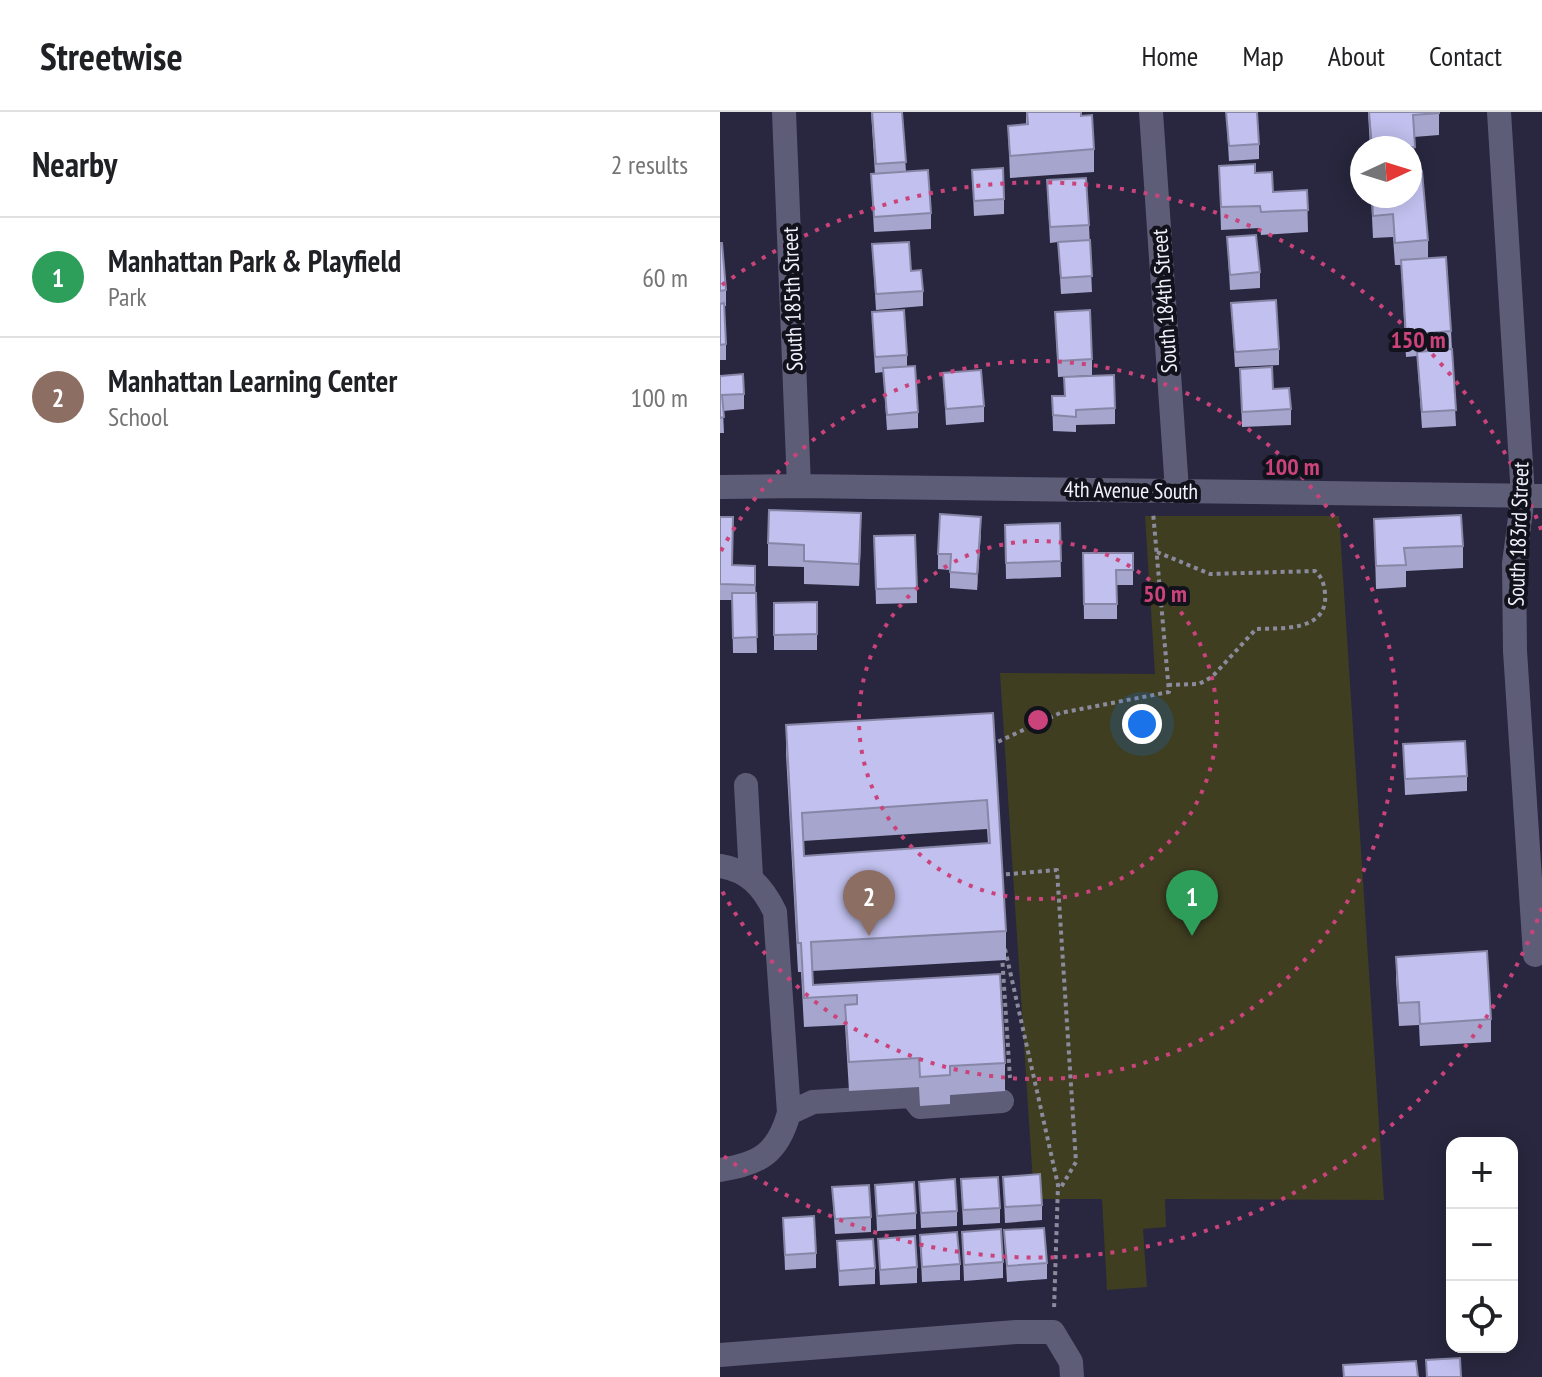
<!DOCTYPE html>
<meta charset="utf-8">
<style>
body{margin:0;font-family:"PT Sans Narrow",sans-serif;background:#f6f6f6;color:#202124}
.controls{position:absolute;right:24px;bottom:24px;display:grid;overflow:hidden;border-radius:16px;box-shadow:0 4px 20px #0003}
.controls button{width:72px;height:72px;display:grid;place-items:center;padding:0;border:0;border-bottom:2px solid #e0e0e0;background:#fff;color:#202124;font:40px sans-serif}
.compass{position:absolute;left:630px;top:24px;width:72px;height:72px;border-radius:50%;background:#fff;box-shadow:0 4px 20px #0003;rotate:86deg}
.you{position:absolute;left:422px;top:612px;width:28px;height:28px;margin:-20px;border:6px solid #fff;border-radius:50%;background:#1a73e8;box-shadow:0 0 0 12px #1a73e833}
.badge{display:grid;place-items:center;width:52px;height:52px;border-radius:50%;background:#7c3aed;color:#fff;font-size:26px;font-weight:700}
.pin{position:absolute;translate:-50% -66px;filter:drop-shadow(0 2px 4px #0008)}
.pin::after{content:'';position:absolute;top:42px;width:28px;height:24px;background:inherit;clip-path:polygon(0 0,100% 0,50% 100%)}
.list{margin:0;padding:0;list-style:none}
h2{display:flex;justify-content:space-between;align-items:center;height:104px;margin:0;padding:0 32px;font-size:34px}
h2 small{font-size:26px;font-weight:400;color:#757577}
.list li{display:grid;grid-template-columns:52px 1fr auto;gap:24px;align-items:center;box-sizing:border-box;height:120px;padding:0 32px;border-top:2px solid #e0e0e0}
.list b{display:block;font-size:30px;white-space:nowrap}
.list p{margin:0;font-size:26px;white-space:nowrap;color:#757577}
.list em{font-size:26px;font-style:normal;color:#757577}
.icon{flex:none;width:44px;height:44px;fill:none;stroke:currentColor;stroke-width:2;stroke-linecap:round;stroke-linejoin:round}
.map{position:relative;flex:none;width:822px;height:1265px;overflow:hidden}
header{display:flex;align-items:center;gap:48px;box-sizing:border-box;height:112px;padding:0 40px;background:#fff;border-bottom:2px solid #e0e0e0}
header strong{font-size:38px}
nav{display:flex;gap:44px;margin-inline-start:auto;font-size:28px}
main{display:flex}
aside{flex:1;background:#fff}
.map>svg:first-child{display:block}
</style>
<header>
<strong>Streetwise</strong>
<nav><a>Home</a><a>Map</a><a>About</a><a>Contact</a></nav>
</header>
<main>
<aside>
<h2>Nearby<small>2 results</small></h2>
<ul class="list">
<li><span class="badge" style="background:#2e9e5b">1</span><div><b>Manhattan Park &amp; Playfield</b><p>Park</p></div><em>60 m</em></li>
<li><span class="badge" style="background:#8d6e63">2</span><div><b>Manhattan Learning Center</b><p>School</p></div><em>100 m</em></li>
</ul>
</aside>
<div class="map">
<svg width="822" height="1265" viewBox="0 0 822 1265">
<rect width="100%" height="100%" fill="#29273f"/>
<path fill="#3f3e21" d="M425,404H619L664,1088L445,1087L446,1115L423,1117L427,1175L387,1178L382,1087H314L280,561L435,562Z"/>
<g fill="none" stroke-linecap="round" stroke-linejoin="round">
<path stroke="#8c8b9d" stroke-width="4" stroke-dasharray="4 4" stroke-linecap="butt" d="M437,440L490,462L595,459C602,465 604,472 605,481C609,520 561,516 536,517L492,565L479,572L448,573
M271,633L340,601L449,580L433,400
M278,763L337,758L356,1050L340,1077
M285,837L338,1073L334,1198
M282,843L290,966"/>
<path stroke="#5e5d78" stroke-width="24" d="M64,0L79,374
M431,0L457,378
M779,0L803,384L794,451L795,539L815,843
M0,375L79,374L822,384
M26,673L31,765
M0,754C28,758 43,775 55,800L69,1001C58,1041 40,1052 0,1058
M69,1001L93,990L191,984L200,995L282,989
M0,1243L296,1220H333L351,1250L352,1265"/>
</g>
<path fill="#a6a5cd" fill-rule="evenodd" d="M145,0H182L186,60L211,101V117L154,120L151,62H155L151,0Z
M306,0H361V4L374,37V60L290,66L288,14L306,12Z
M506,0L539,32V47L509,49Z
M648,0H719V23L694,25L695,58H690V36H650Z
M499,54L535,61L553,80L587,78L588,120L541,123L540,116L501,118Z
M252,58L284,87V102L254,104Z
M327,68L369,113L372,180L341,182L338,130L330,131Z
M651,84L708,128V146L731,219L736,314L702,316L697,244L686,245L681,153H675L673,125L653,126Z
M507,125L540,160V176L510,178Z
M0,131L6,178V194H4L6,232V248H0Z
M152,132L191,159L203,179V194L156,198Z
M511,191L559,237V253L515,255Z
M152,200L187,243V254L198,300V316L167,318L163,260L155,261Z
M335,200L372,247V263L338,265Z
M520,257L553,277L571,297V313L522,315Z
M223,261L264,294V310L226,313Z
M0,264L24,282V297L3,299L4,321H0Z
M344,265L395,296V312L356,313V320L333,319L332,284H345Z
M0,405L12,453L35,454L37,541H13L12,488H0Z
M654,407L743,434V456L686,459V475L656,477Z
M340,411L341,465L286,467L285,413Z
M261,420L257,478L230,476V458L218,457V442Z
M141,424L139,474L84,472V455L48,454V431Z
M154,424L197,476V491L156,492Z
M363,441H413V473H397V507H364Z
M97,490V538H54V491Z
M273,601L286,819V848L92,859L93,873L280,862L285,951V979L230,983V992L200,994L199,975L129,979L125,913L84,915L81,860H78L66,642V613ZM267,717L268,731L84,744L83,729Z
M683,632L747,664V679L685,683Z
M676,845L771,907V930L700,934L699,913L679,914L676,867Z
M283,1065L322,1093V1108L285,1111Z
M241,1067L280,1096V1111L243,1113Z
M199,1070L237,1099V1114L201,1116Z
M155,1073L196,1101V1117L157,1119Z
M112,1075L151,1105V1120L115,1122Z
M63,1106L96,1141V1156L65,1158Z
M284,1118L327,1151V1167L287,1170Z
M242,1120L283,1150V1166L244,1169Z
M200,1123L240,1152V1168L202,1170Z
M158,1127L197,1155V1171L160,1173Z
M117,1129L155,1156V1172L119,1174Z"/>
<path fill="#8786a7" d="M141,401V424L139,474V452Z
M261,405V420L257,478V462Z"/>
<path fill="#c1c0ee" stroke="#8786a7" stroke-width="2" fill-rule="evenodd" d="M152,0H182L186,50L156,52Z
M307,0H361V4L372,3L374,37L290,44L288,14L308,12Z
M506,0H537L539,32L509,34Z
M649,0H719V1L693,3L695,35L652,36Z
M535,52V61L552,60L553,80L587,78L588,98L541,100L540,94L501,95L499,54Z
M283,56L284,87L254,89L252,58Z
M208,58L211,101L154,105L151,62Z
M702,59L708,128L675,131L673,102L653,104L652,84H690V60Z
M366,66L369,113L330,115L327,68Z
M536,123L540,160L510,163L507,125Z
M370,128L372,164L341,166L338,130Z
M189,130L191,159L201,158L203,179L156,182L152,132Z
M0,131H2L6,178L0,179Z
M726,145L731,219L686,223L681,148Z
M556,188L559,237L515,240L511,191Z
M4,191L6,232L0,233V192Z
M184,198L187,243L155,245L152,200Z
M370,198L372,247L338,249L335,200Z
M732,237L736,298L702,300L697,240Z
M195,254L198,300L167,303L163,256Z
M552,255L553,277L569,276L571,297L522,300L520,257Z
M261,258L264,294L226,297L223,261Z
M23,262L24,282L2,283L4,305L0,306V264Z
M394,263L395,296L356,298V305L333,303L332,284H345L344,265Z
M49,398L141,401L139,452L84,449V433L48,431Z
M220,402L261,405L257,462L230,460L231,442H218Z
M741,403L743,434L684,436L686,453L656,454L654,407Z
M0,405H13L12,453L35,454V473L0,472Z
M340,411L341,449L286,451L285,413Z
M195,423L197,476L156,477L154,424Z
M363,441H413V458H396L397,492H364Z
M12,481H36L37,525L13,526Z
M97,490V522L54,523V491Z
M273,601L286,819L91,830L93,873L280,862L285,951L230,954V963L200,965L199,946L129,950L125,893L137,892V883L84,886L81,831H78L66,613ZM267,688L270,731L84,744L82,701Z
M745,629L747,664L685,667L683,632Z
M767,839L771,907L700,912L699,890L679,891L676,845Z
M320,1062L322,1093L285,1095L283,1065Z
M278,1065L280,1096L243,1098L241,1067Z
M235,1067L237,1099L201,1101L199,1070Z
M194,1070L196,1101L157,1104L155,1073Z
M149,1073L151,1105L115,1107L112,1075Z
M94,1104L96,1141L65,1143L63,1106Z
M324,1116L327,1151L287,1154L284,1118Z
M281,1117L283,1150L244,1153L242,1120Z
M237,1120L240,1152L202,1155L200,1123Z
M195,1124L197,1155L160,1158L158,1127Z
M153,1127L155,1156L119,1159L117,1129Z
M740,1246L741,1265H707L706,1248Z
M696,1249L698,1265H624L623,1253Z"/>
<g fill="none" stroke="#cb437b" stroke-width="4" stroke-dasharray="4 8">
<circle cx="318" cy="608" r="179"/>
<path d="M1 439A359 359 0 1 1 1 777"/>
<path d="M822 796A538 538 0 0 1 2 1043M2 173A538 538 0 0 1 822 420"/>
</g>
<g text-anchor="middle" stroke-width="8" stroke-linejoin="round" paint-order="stroke">
<g font-size="22" fill="#f1f1fd" stroke="#12121c">
<text transform="translate(72 187) rotate(-92)" y="8">South 185th Street</text>
<text transform="translate(444 189) rotate(-94)" y="8">South 184th Street</text>
<text transform="translate(411 378) rotate(1)" y="8">4th Avenue South</text>
<text transform="translate(798 422) rotate(-88)" y="8">South 183rd Street</text>
</g>
</g>
<circle cx="318" cy="608" r="12" fill="#cb437b" stroke="#12121c" stroke-width="4"/>
<g font-size="24" text-anchor="middle" font-weight="bold" fill="#cb437b" stroke="#12121c" stroke-width="8" stroke-linejoin="round" paint-order="stroke">
<text x="698" y="236">150 m</text>
<text x="572" y="363">100 m</text>
<text x="445" y="490">50 m</text>
</g>
</svg>
<div class="controls">
<button>+</button>
<button>−</button>
<button><svg class="icon" aria-label="locate" viewBox="0 0 24 24"><circle cx="12" cy="12" r="6"/><path d="M12 2v4M12 18v4M2 12h4M18 12h4"/></svg></button>
</div>
<svg class="compass" viewBox="-18 -18 36 36"><path d="M0-13l5 13h-10z" fill="#e53935"/><path d="M0 13l5-13h-10z" fill="#757577"/></svg>
<div class="you"></div>
<div class="pin badge" style="left:472px;top:824px;background:#2e9e5b">1</div>
<div class="pin badge" style="left:149px;top:824px;background:#8d6e63">2</div>
</div>
</main>
